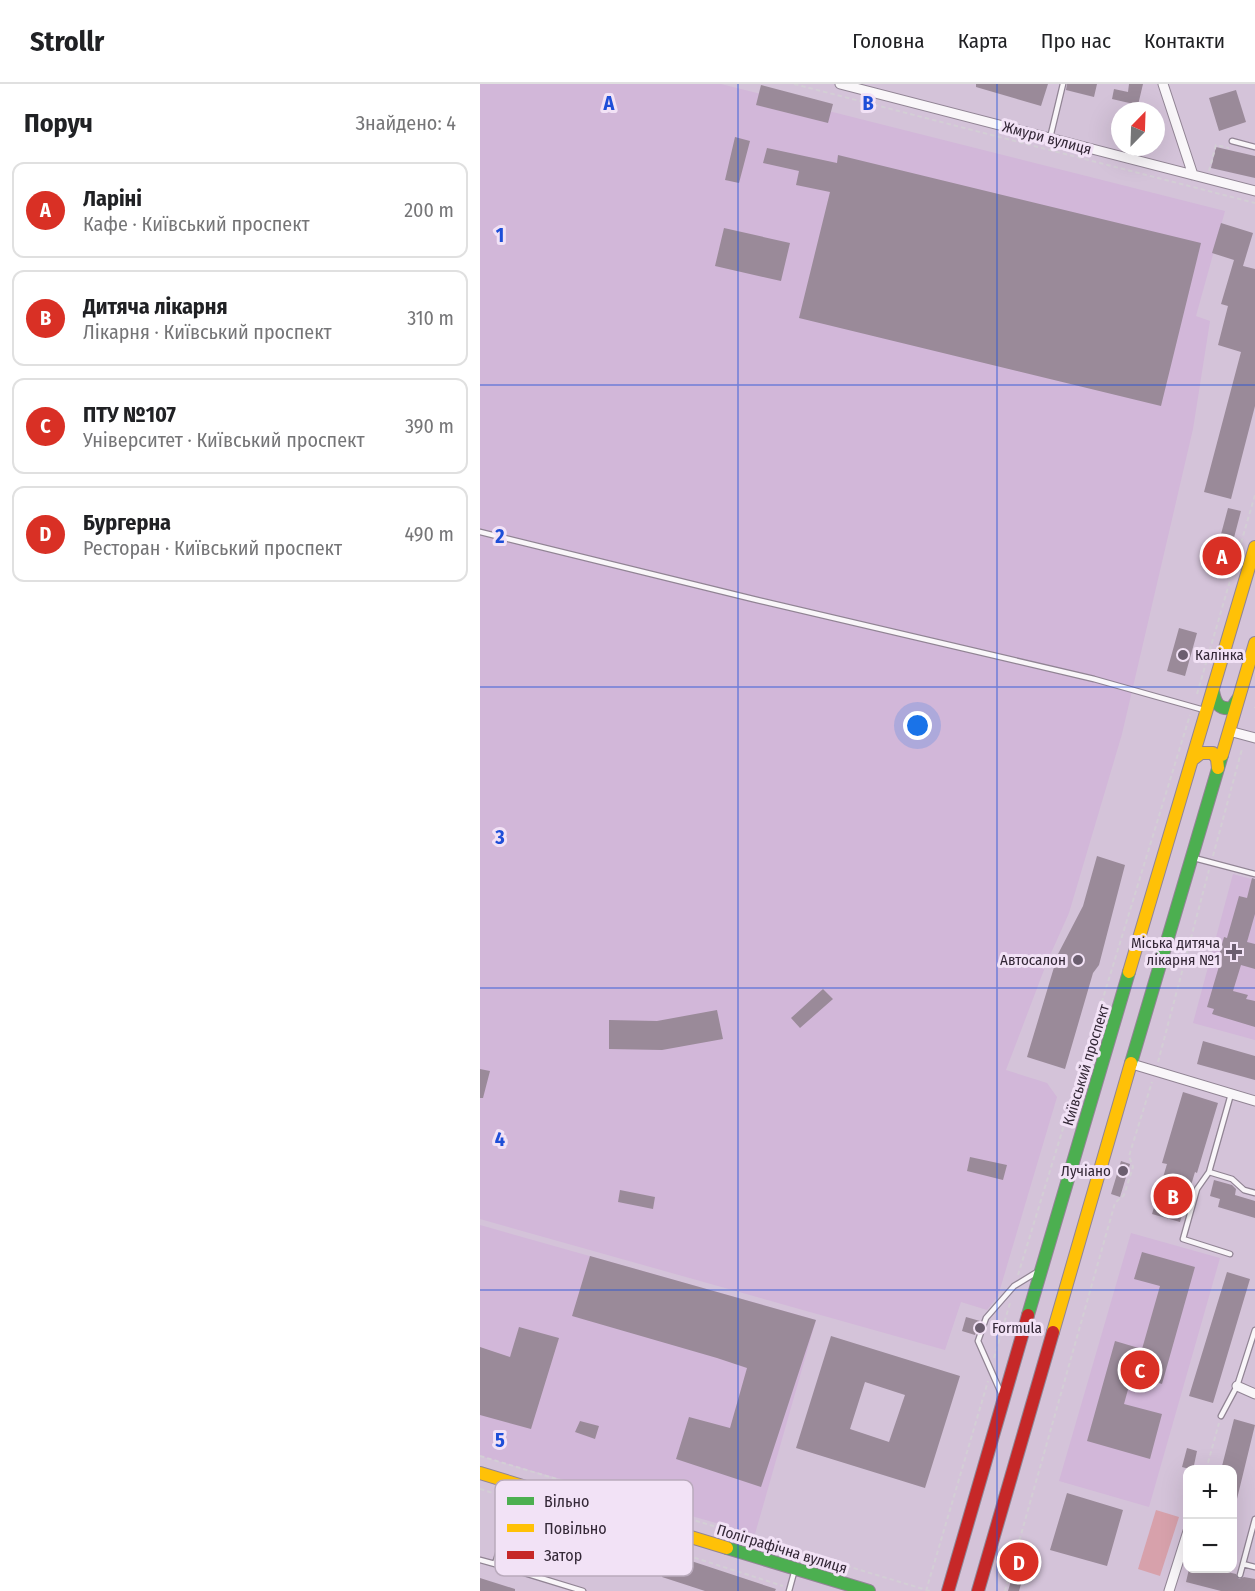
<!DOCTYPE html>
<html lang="uk">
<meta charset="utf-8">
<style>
body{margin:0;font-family:"Fira Sans Condensed",sans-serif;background:#f2f2f2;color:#202124}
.controls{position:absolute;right:18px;bottom:18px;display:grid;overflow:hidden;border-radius:12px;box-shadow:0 6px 24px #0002}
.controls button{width:54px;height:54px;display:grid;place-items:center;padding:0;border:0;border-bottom:2px solid #e0e0e0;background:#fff;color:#202124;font:30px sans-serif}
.compass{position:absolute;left:631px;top:18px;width:54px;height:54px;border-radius:50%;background:#fff;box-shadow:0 6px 24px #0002;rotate:23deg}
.you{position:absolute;left:438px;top:642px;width:21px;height:21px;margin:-15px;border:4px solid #fff;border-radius:50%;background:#1a73e8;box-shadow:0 0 0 9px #1a73e833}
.badge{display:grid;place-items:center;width:39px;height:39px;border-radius:50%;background:#d93025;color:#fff;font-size:20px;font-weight:700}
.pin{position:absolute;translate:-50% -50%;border:3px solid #fff;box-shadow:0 2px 6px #0006}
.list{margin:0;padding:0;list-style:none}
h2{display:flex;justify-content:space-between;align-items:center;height:78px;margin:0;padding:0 24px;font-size:26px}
h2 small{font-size:20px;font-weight:400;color:#757577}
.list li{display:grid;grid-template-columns:39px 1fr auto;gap:18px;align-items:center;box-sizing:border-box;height:96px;margin:0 12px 12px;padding:0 12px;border:2px solid #e0e0e0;border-radius:12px}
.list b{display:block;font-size:22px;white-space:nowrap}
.list p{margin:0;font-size:20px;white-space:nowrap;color:#757577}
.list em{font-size:20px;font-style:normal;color:#757577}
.map{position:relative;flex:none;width:775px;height:1507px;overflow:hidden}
header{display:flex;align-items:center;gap:36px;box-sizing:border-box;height:84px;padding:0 30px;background:#fff;border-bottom:2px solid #e0e0e0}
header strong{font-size:28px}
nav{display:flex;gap:33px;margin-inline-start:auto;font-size:21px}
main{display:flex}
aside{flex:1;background:#fff}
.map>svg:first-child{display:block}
</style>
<header>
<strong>Strollr</strong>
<nav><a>Головна</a><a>Карта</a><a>Про нас</a><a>Контакти</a></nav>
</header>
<main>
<aside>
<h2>Поруч<small>Знайдено: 4</small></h2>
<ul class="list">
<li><span class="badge">A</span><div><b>Ларіні</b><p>Кафе · Київський проспект</p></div><em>200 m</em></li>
<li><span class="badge">B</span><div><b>Дитяча лікарня</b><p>Лікарня · Київський проспект</p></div><em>310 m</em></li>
<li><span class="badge">C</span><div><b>ПТУ №107</b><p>Університет · Київський проспект</p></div><em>390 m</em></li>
<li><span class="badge">D</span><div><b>Бургерна</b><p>Ресторан · Київський проспект</p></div><em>490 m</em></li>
</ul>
</aside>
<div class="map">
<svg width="775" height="1507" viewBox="0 0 775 1507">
<rect width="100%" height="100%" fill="#d4c3d9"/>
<path fill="#d2b7d9" d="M0,0H241L745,127L716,232L730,237L713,345L642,650L589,829L567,878L526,986L567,999L577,1013L518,1212L507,1226L481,1218L465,1266L0,1135Z
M753,790L775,796V956L713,939Z
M0,1141L336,1236L275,1450L0,1372Z
M651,1149L740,1174L669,1423L579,1397Z"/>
<path fill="#d7a1ab" d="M676,1426L699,1433L680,1492L658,1485Z"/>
<path fill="#9a8a99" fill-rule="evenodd" d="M496,0H568L561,22L496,3Z
M587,0H617L614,13L586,6Z
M649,0H663L658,21L632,15L634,5L648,8Z
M281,1L353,20L348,39L276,21Z
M756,6L766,38L739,47L729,14Z
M255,53L270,57L259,99L245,96Z
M736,63L775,72V94L731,84Z
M287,64L357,79L358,71L721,159L681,322L319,234L350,108L316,101L319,87L283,79Z
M741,139L773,149L763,182L775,185V322L751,415L724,408L761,268L738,261L748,222L741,220L754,176L732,169Z
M244,144L310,159L301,197L235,182Z
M748,424L761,427L746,484L733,480Z
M699,544L717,549L705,592L687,587Z
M617,772L645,781L619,881L613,889L585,985L547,973L578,870L603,822Z
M772,794L775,795V830L767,858L775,860V885L761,881L753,907L768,911L766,915L775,917V943L732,930L734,925L727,923L742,872L739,871L744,853L747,854L759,812L767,814Z
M343,905L353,915L320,944L311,934Z
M237,926L243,955L182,966L129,965V936L177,937Z
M723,957L775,972V996L717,980Z
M0,985L10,987L3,1014H0Z
M703,1008L738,1019L717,1089L715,1088L700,1138L672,1130L687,1080L682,1079Z
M490,1073L527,1081L523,1096L487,1087Z
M641,1077L650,1080L640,1113L631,1110Z
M734,1096L752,1101L756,1105L755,1111L775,1117V1134L738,1123L740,1115L730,1112Z
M140,1106L175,1113L173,1125L138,1118Z
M662,1168L715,1183L682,1300L652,1291L644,1320L682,1330L670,1375L607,1357L635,1257L662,1265L680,1202L654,1195Z
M110,1172L336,1236L281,1403L196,1375L209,1333L250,1344L267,1284L237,1274L92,1232Z
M747,1188L770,1195L733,1319L709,1312Z
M486,1233L500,1237L495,1251L482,1247Z
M39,1243L79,1254L51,1345L0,1331V1263L30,1273Z
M351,1252L480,1292L445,1404L316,1364ZM385,1298L425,1311L409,1358L370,1345Z
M754,1335L775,1341L756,1419L753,1418V1386H741Z
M100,1337L119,1342L115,1355L95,1348Z
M707,1364L717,1367L713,1386L702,1383Z
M587,1409L643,1426L627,1482L570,1466Z
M541,1463L551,1466L539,1507H528Z
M190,1470L296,1505L295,1507H225L182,1493Z
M709,1485H734L756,1490L759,1495L764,1493L775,1495V1507H741L706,1498Z
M0,1494L35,1505V1507H0Z"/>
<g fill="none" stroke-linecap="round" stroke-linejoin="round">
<g stroke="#918494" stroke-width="7">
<path id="lane" d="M570,54L583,0
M752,57L775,63
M0,448L273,515L614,595L724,626
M714,774L775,790
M751,1010L729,1088L752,1095L764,1106L775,1109
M729,1088L717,1105L703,1155L750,1170
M521,1309L498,1257L506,1234L534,1202L557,1188
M741,1332L757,1302L775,1246
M0,1476L15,1480L38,1403
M15,1480L103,1507
M763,1480L775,1483
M760,1491L775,1435
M309,1507L315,1485"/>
</g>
<g stroke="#918494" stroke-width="11">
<path id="street" d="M360,0L775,107
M683,0L713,91
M749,647L775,654
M652,980L775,1017
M757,1302L775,1310
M689,1507L708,1447"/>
</g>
<g stroke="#918494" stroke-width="14">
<path id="fast" d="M733,607C735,619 739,626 752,624L758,615
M651,979L742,671
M548,1231L649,888
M247,1464L389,1507"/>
</g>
<g stroke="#918494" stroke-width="14">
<path id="slow" d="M742,671L775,559
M712,676L721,669H733L737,675L738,684
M649,888L775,463
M573,1248L651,979
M0,1389L247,1464"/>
</g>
<g stroke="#918494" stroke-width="14">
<path id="jam" d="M468,1507L548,1231
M498,1507L573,1248"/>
</g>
<path stroke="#d3ced5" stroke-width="2" stroke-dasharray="4.5 3" stroke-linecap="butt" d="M314,0L775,119
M729,87L736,61L749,64
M717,610L775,411
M775,624V623
M733,772L762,665
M678,978L729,786
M538,1191L710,631
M514,1274L530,1219
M0,1372L450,1507
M726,1386L739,1339
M0,1405L26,1413
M43,1419L303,1502
M446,1507L508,1297
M525,1507L635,1119L644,1111L653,1083L649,1072L672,998"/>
<use href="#lane" stroke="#f9f6f9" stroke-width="4.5"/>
<use href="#street" stroke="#f9f6f9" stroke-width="9"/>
<use href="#fast" stroke="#4caf50" stroke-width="12"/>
<use href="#slow" stroke="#ffc107" stroke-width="12"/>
<use href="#jam" stroke="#c62828" stroke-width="12"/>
</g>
<path fill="none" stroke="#1d4ed8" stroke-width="1.5" stroke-opacity="0.55" d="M258,0V1507M517,0V1507M0,301H775M0,603H775M0,904H775M0,1206H775"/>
<g fill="#6b5e6f" stroke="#f2e2f6" stroke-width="2">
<circle cx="703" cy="571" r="6"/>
<path d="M751 859h6v6h6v6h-6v6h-6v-6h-6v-6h6z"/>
<circle cx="598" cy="876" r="6"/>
<circle cx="643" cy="1087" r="6"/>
<circle cx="500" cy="1244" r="6"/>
</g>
<g text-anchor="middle" stroke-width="6" stroke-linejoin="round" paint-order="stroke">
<g font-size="15" fill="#332736" stroke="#f2e2f6">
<text transform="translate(567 54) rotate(15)" y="5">Жмури вулиця</text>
<text transform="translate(606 981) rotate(-73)" y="5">Київський проспект</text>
<text transform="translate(302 1465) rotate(17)" y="5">Поліграфічна вулиця</text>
</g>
<g font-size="15" fill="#332736" stroke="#f2e2f6" text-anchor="end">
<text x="715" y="576" text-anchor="start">Калінка</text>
<text x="740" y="864">Міська дитяча<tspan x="740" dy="17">лікарня №1</tspan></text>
<text x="586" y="881">Автосалон</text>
<text x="631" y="1092">Лучіано</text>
<text x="512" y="1249" text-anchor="start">Formula</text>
</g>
</g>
<rect x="15" y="1396" width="198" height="96" rx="9" fill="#f2e2f6" stroke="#b9aabc" stroke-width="1.5"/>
<rect x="27" y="1413" width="27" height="8" fill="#4caf50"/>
<rect x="27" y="1440" width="27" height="8" fill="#ffc107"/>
<rect x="27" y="1467" width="27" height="8" fill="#c62828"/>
<g font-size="16" fill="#332736">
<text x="64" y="1423">Вільно</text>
<text x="64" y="1450">Повільно</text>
<text x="64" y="1477">Затор</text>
</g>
<g font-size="20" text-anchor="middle" font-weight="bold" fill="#1d4ed8" stroke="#f2e2f6" stroke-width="6" stroke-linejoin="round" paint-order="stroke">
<text x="129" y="26">A</text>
<text x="388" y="26">B</text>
<text x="20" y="158">1</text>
<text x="20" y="459">2</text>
<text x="20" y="760">3</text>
<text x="20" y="1062">4</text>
<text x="20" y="1363">5</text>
</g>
</svg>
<div class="controls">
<button>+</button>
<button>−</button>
</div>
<svg class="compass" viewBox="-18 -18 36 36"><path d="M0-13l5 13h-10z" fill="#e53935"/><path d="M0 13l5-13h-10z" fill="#757577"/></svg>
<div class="you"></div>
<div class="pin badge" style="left:742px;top:472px">A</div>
<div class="pin badge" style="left:693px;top:1112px">B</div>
<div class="pin badge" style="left:660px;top:1286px">C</div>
<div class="pin badge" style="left:539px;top:1478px">D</div>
</div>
</main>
